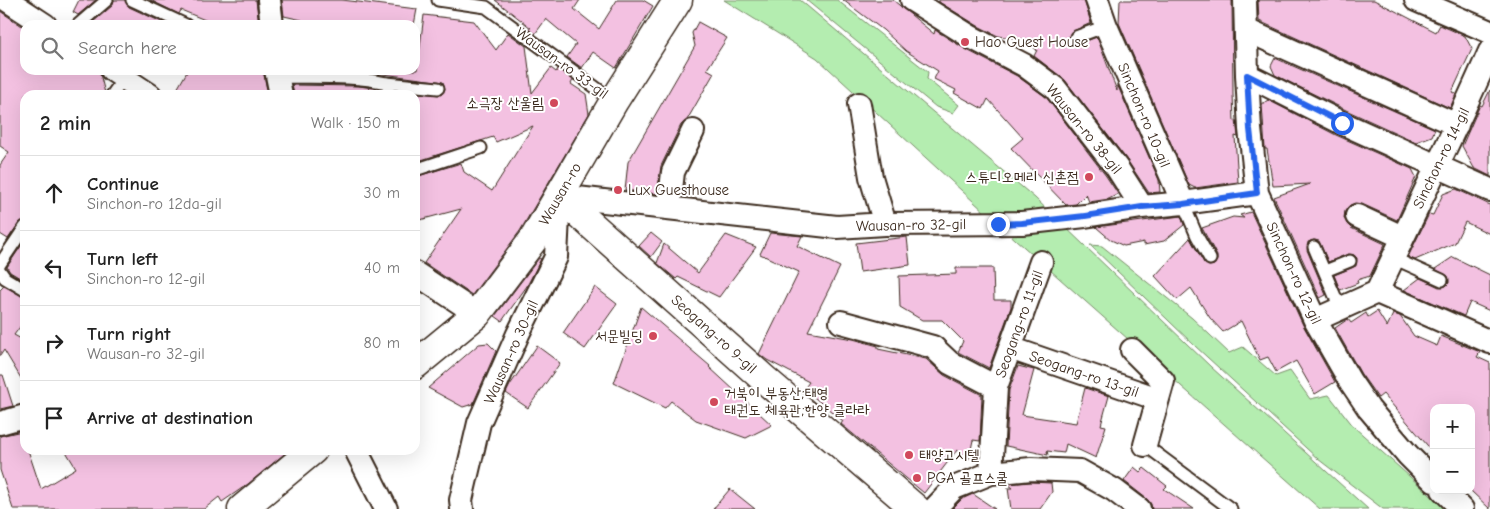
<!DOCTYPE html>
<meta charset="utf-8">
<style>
body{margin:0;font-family:"Comic Neue","Poor Story",sans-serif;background:#f2f2f2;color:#222}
.controls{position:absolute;right:15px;bottom:15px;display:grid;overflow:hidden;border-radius:10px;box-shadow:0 5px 20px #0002}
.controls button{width:45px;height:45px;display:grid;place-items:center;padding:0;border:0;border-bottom:1px solid #e0e0e0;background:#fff;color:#222;font:25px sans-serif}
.stop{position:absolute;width:15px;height:15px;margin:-11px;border:4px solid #2563eb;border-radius:50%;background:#fff}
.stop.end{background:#2563eb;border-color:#fff;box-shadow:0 1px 5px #0008}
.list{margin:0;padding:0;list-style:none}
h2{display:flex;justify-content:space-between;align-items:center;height:65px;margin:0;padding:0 20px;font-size:21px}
h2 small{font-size:16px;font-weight:400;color:#767676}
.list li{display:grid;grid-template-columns:32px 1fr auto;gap:15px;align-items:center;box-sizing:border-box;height:75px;padding:0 20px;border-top:1px solid #e0e0e0}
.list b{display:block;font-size:19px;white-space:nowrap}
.list p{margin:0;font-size:16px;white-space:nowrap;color:#767676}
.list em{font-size:16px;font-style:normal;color:#767676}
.icon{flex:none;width:28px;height:28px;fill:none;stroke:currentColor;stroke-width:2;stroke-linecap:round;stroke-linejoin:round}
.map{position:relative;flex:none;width:1490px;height:509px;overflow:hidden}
.search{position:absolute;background:#fff;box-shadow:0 5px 20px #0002;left:20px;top:20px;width:400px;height:55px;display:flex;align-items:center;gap:12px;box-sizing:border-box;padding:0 18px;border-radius:15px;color:#767676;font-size:19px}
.panel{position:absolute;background:#fff;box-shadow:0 5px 20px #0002;left:20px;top:90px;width:400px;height:365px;border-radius:15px}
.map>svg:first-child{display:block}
</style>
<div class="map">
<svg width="1490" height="509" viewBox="0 0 1490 509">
<rect width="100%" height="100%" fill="#fff"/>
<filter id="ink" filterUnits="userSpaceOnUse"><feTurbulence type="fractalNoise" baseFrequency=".02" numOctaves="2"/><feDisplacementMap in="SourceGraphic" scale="10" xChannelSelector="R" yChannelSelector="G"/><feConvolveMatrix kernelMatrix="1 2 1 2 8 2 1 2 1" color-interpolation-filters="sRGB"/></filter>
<g filter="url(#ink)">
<path fill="#b4edb0" stroke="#788c67" d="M724,0H800L1035,198L1211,367L1368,509H1320L998,224L817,58Z
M806,0H837L928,72L927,79L959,105L953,113L936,107Z
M1090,245L1102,246L1192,318L1229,353L1243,347L1276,376L1290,371L1310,399L1329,395L1354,427L1446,509H1383L1318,459L1195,346Z"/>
<path fill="#f3c1e1" stroke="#3b2a1e" d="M79,0H96L78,15L73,12Z
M114,0H125L129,7L168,25H99L93,22L112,6Z
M150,0H256L259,25H217L181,10L179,14Z
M282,0H342L417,9L414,25H300L302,20L284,16Z
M495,0H580L574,9L599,29L617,0H643L653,6L616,68L593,52L582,68L567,57L576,44L546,19L535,34L527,28H531Z
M843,0H893L934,34L935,30L965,49L1017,76L1046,97L1106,176L1118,194L1109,199L1089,202L1086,194L1076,204L1066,205L1011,148L1023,138L988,99L983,109L954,93L956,90L934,79L938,71L906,51L883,30Z
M939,0H1084L1091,23L1071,32L1069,40L1072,43L1078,44L1097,37L1117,91V84L1159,180L1160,192L1149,193L1127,160L1065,80L1034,56L1037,50L1034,48L1037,41L998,36L978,26L939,2Z
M1120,0H1232L1233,94L1234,121L1236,120L1238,137L1235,136L1238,182L1195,188L1189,185L1119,23Z
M1258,0H1374L1436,32L1440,25L1465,36L1472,49L1452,92L1456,94L1450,108L1259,21Z
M0,11L25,28V70H99L105,93V95H25V220L19,223L8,239L0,234V165L9,152L0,146Z
M424,15L474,21L496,50L508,33L526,46L532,93L551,68L556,72L558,69L573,80L571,84L586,94L589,114L520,231L472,295L424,263L461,209L416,221L415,177L461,163L464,172L492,191L533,126L496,142L493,137L415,162V95H396V91L441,95L445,89L443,82L361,71L338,70H417Z
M698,22L727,38L707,69L714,73L687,120L681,125L661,166L657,194L625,190L628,162L695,46L692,33Z
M1275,58L1435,129L1432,136L1416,142L1348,111L1275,75L1271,66Z
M188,70H263L268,95H211L176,91Z
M292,85L359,86L380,89L381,95H294Z
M1490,90V176L1474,168L1462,146L1480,105L1482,106Z
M1268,100L1336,135L1412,169L1416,177L1397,220L1362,204L1355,203L1350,205L1345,211L1344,218L1347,224L1351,228L1385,244L1370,276L1357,280L1358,283L1340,290L1334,275L1356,266L1357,258L1354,255L1348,254L1328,262L1319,241L1314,240L1308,242L1307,250L1326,295L1320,298L1274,197L1310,184L1273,186L1267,149H1265L1262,104Z
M1456,189L1490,205V234L1465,222L1455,243L1415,260L1408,257L1429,214L1433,215L1443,194Z
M1251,212L1303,325L1335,382L1315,394L1296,361L1276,372L1268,357L1260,360L1241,321L1223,332L1210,318L1191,288L1177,300L1155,276L1190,238L1204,263L1209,266L1214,265L1217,260V256L1202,228L1233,217L1244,218L1240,215Z
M1181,216L1184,225L1164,241L1144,245V242L1124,246L1111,240L1096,227Z
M651,233L662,242L651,257L639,246Z
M770,233L802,236L797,246L840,267L808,331L853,339L878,346V349L926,359L944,375L982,395L980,441L973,440L969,459L957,450L924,493L841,424L843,421L804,389L809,382L767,360L759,354L799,272L760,254Z
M726,235L756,247L719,297L678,277L676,279L657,263L664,244L698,273Z
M907,237L910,265L860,272L856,243Z
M25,240V281L10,272L7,267Z
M1453,257L1490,275V311L1470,302L1464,316L1404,290L1420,278L1439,287L1446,286L1449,283L1448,276L1435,269Z
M539,258L541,259L527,286L502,321L495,316Z
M956,268H993L994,300H1011V307L989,368L958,352L963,341L942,320H922L900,307L899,276L956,274Z
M4,286L25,297V320L14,335L25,341V385L4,350L0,356V290Z
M595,287L617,304L585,349L563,333Z
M641,307L710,366L709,367L772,425L746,438L696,420L671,401L665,408L614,383Z
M1377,311L1387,327L1393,314L1400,316L1414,336L1437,346L1441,336L1480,352L1477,357L1490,363V509L1471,491V408H1434V453L1383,394L1378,398L1361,374L1335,328L1348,319L1351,323L1366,313L1368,317Z
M488,343L496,351L473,404L463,407L428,388L479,344Z
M537,346L560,363L528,408L506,393L510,385Z
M1018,366L1034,370L1022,415L1076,423L1085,388L1109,396L1101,425L1106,426L1096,458L1066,444L1064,453L1047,451L1048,455L1006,446L1009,390Z
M0,375H3L13,406L0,409Z
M22,431L25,441V450H28L41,489L76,468L65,450H289L248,484L222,502L219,497L204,509H13L0,470V436Z
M1134,467L1140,472L1144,468L1167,486L1164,489L1194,509H1152L1151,504L1147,499L1124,481Z
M1031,482L1051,483L1052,492L1040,509H1011L1008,488H1013L1008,484Z
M730,489L755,509H713Z
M973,494L995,509H952L962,499Z"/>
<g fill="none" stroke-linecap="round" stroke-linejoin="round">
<g stroke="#3b2a1e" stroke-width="15">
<path id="lane" d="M132,0L186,25
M438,0L486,7L614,101
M78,25L107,0
M1076,37L1106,26
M277,77C313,78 352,75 387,83L389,95
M387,83L438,88
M112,95L124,78
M415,170L481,148
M1183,203L1197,236L1210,259
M1314,247L1340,308
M1393,258L1442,280
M0,264L25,227
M0,271L5,278L25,290
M1325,271L1350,261
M1145,445L1231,509"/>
</g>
<g stroke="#3b2a1e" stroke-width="26">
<path id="street" d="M7,0L45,25
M269,0L272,25
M912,0L971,37L1024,65L1055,88L1117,168L1142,207
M1097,0L1106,26L1183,203
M1245,0L1247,75L1250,129L1257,193L1315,320L1350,381L1369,409L1408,455L1434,481
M1416,0L1490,32
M1246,30L1457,125
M112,70L150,95
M276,70L281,95
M1247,75L1342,123L1490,190
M859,104L871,177L885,224
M669,208L673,172L693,131
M1357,216L1402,237
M415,273L477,314
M1377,292L1490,342
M1315,320L1377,292C1415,212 1454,133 1490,51
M841,322L933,347L950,363L996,387
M1010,348L1158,399
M1132,350L1163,381L1145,445
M0,423L25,416
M356,450L386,509
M991,473L996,387L1041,262
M1443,490L1462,509
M462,509L461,500L479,423L518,334L556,257L559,196L837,227L885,224L1022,223L1085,216L1142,207L1183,203L1257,193
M934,509L954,488L991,473L1031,469L1080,471L1114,490L1139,509"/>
</g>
<g stroke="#3b2a1e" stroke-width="31">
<path id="secondary" d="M559,196L764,379L916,509
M415,365L477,314L533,240L614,101L678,0
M242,509L313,450"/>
</g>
<use href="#lane" stroke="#fff" stroke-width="11"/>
<use href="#street" stroke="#fff" stroke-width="22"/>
<use href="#secondary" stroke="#fff" stroke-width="28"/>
</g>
</g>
<g fill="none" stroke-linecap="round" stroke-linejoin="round" filter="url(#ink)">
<path stroke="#2563eb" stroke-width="6" d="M998,224L1022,223L1085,216L1142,207L1183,204L1257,193L1250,129L1247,75L1342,123"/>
</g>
<g fill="#d1495b" stroke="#fff" stroke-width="2">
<circle cx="965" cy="42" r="5"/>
<circle cx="554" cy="103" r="5"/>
<circle cx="1089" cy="177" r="5"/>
<circle cx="618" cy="190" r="5"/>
<circle cx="653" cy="336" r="5"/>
<circle cx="714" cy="402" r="5"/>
<circle cx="909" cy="455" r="5"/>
<circle cx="917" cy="478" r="5"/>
</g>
<g text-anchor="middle" stroke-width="4" stroke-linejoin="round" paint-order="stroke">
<g font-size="15" fill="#3b2a1e" stroke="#fff" text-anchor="start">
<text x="975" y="47">Hao Guest House</text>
<text x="544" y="108" text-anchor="end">소극장 산울림</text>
<text x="1079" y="182" text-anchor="end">스튜디오메리 신촌점</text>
<text x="628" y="195">Lux Guesthouse</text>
<text x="643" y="341" text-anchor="end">서문빌딩</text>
<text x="724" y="398">거북이 부동산;태영<tspan x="724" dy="17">태권도 체육관;한양 클라라</tspan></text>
<text x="919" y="460">태양고시텔</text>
<text x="927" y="483">PGA 골프스쿨</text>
</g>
<g font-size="15" fill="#3b2a1e" stroke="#fff">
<text transform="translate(562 63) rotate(36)" y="5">Wausan-ro 33-gil</text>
<text transform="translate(1144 115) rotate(67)" y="5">Sinchon-ro 10-gil</text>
<text transform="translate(1084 129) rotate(51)" y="5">Wausan-ro 38-gil</text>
<text transform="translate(1441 158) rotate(-64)" y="5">Sinchon-ro 14-gil</text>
<text transform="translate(560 194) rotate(-60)" y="5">Wausan-ro</text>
<text transform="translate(911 225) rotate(-1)" y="5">Wausan-ro 32-gil</text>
<text transform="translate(1294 273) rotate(65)" y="5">Sinchon-ro 12-gil</text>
<text transform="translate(1019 324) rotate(-70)" y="5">Seogang-ro 11-gil</text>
<text transform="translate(714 334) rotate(42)" y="5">Seogang-ro 9-gil</text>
<text transform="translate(511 352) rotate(-66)" y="5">Wausan-ro 30-gil</text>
<text transform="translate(1084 374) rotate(19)" y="5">Seogang-ro 13-gil</text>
</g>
</g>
</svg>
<div class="controls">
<button>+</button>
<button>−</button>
</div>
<div class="stop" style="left:1342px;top:123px"></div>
<div class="stop end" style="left:998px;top:224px"></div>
<div class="search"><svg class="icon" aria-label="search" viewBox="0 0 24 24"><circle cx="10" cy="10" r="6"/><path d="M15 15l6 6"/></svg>Search here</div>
<section class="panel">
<h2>2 min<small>Walk · 150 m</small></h2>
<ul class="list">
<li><svg class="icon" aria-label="ahead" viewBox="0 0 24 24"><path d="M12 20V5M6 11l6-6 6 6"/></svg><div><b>Continue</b><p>Sinchon-ro 12da-gil</p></div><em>30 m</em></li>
<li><svg class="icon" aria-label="left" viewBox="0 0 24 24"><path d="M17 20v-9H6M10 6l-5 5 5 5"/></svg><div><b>Turn left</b><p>Sinchon-ro 12-gil</p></div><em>40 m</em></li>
<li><svg class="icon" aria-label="right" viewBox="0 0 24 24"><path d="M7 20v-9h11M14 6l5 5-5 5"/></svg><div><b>Turn right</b><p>Wausan-ro 32-gil</p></div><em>80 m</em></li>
<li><svg class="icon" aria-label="arrive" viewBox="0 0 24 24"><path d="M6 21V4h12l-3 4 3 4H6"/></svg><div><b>Arrive at destination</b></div></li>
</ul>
</section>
</div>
